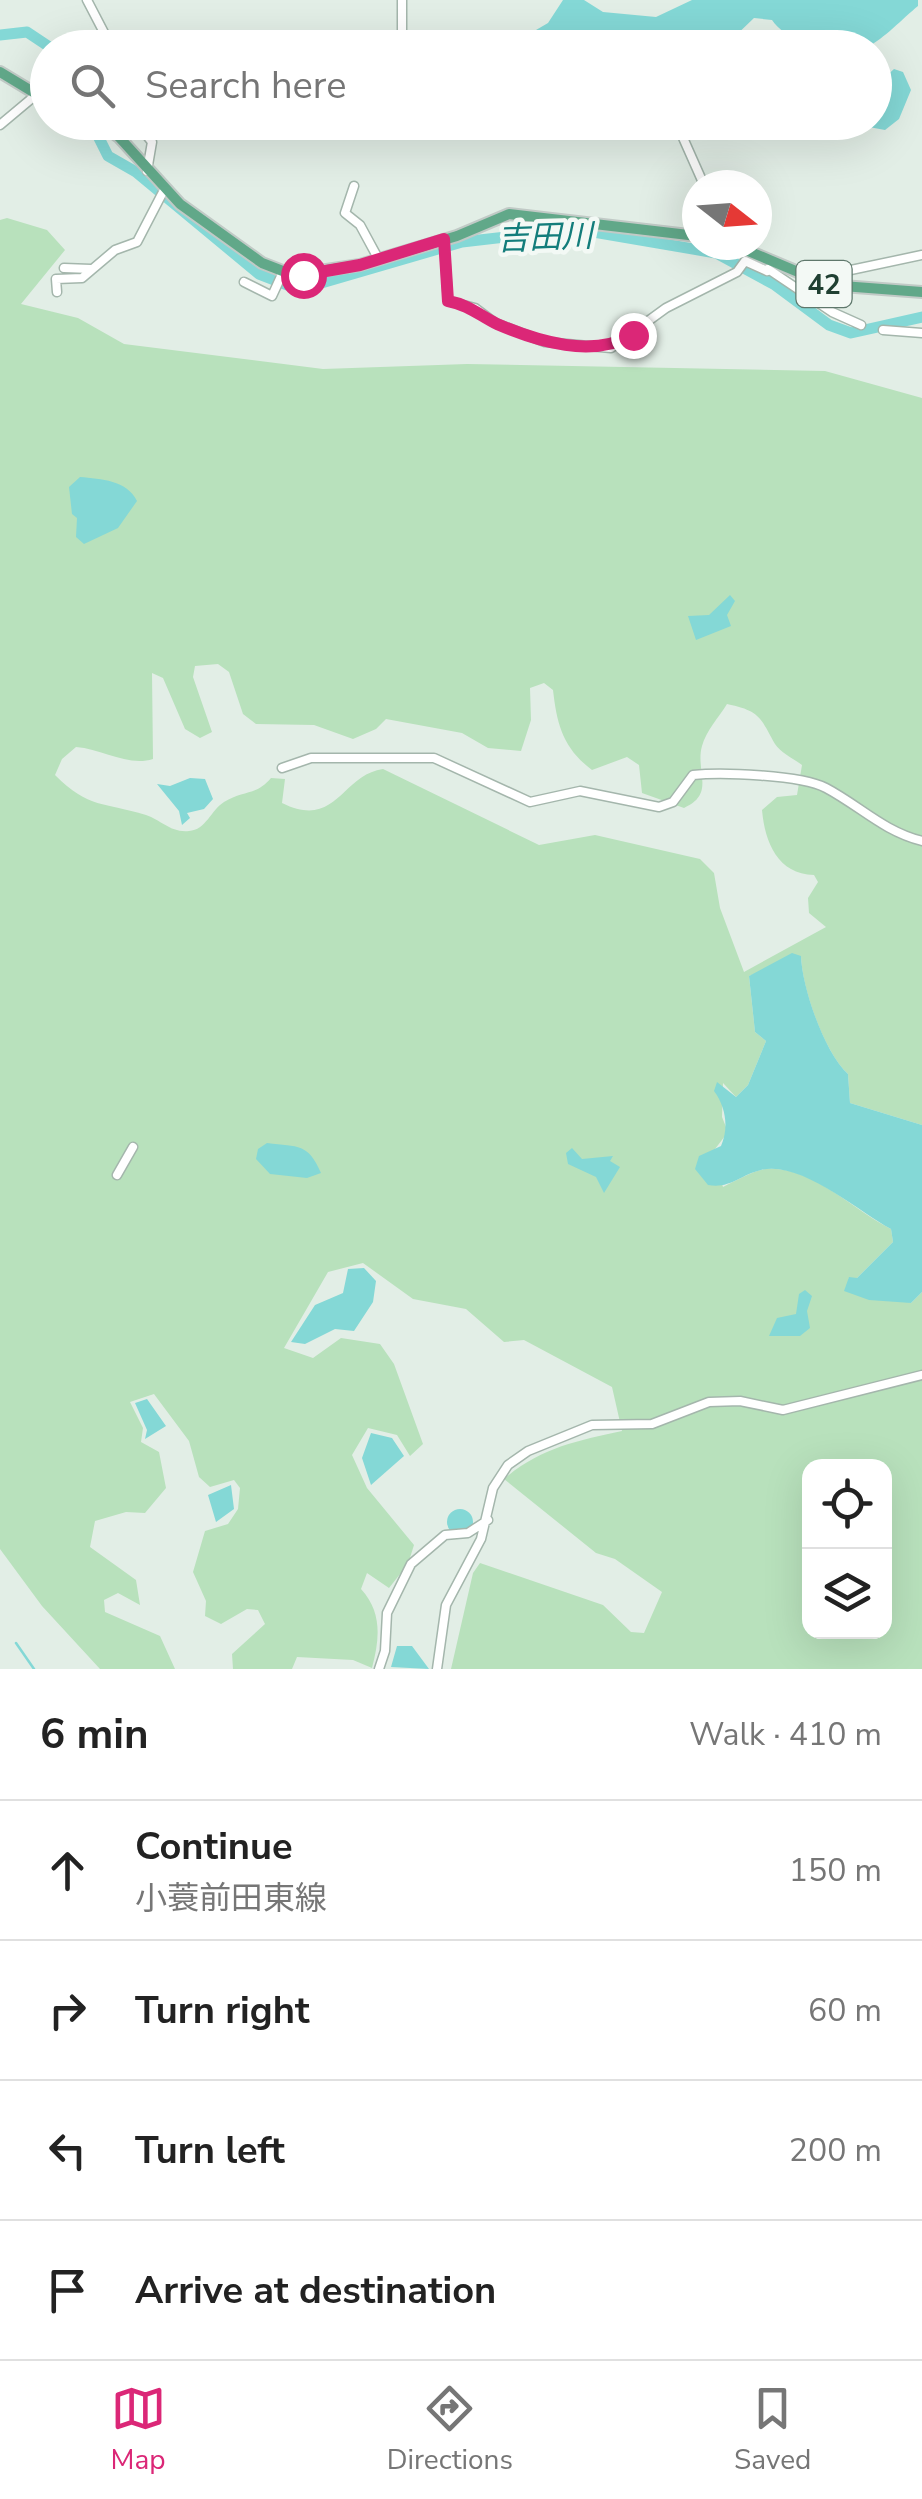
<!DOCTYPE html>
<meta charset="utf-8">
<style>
body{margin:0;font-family:"Nunito Sans","Noto Sans JP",sans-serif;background:#f6f6f6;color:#222}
.controls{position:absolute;right:30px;bottom:30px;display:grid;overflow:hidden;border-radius:20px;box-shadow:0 10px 40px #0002}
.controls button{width:90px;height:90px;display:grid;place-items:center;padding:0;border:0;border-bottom:2px solid #e0e0e0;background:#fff;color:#222;font:50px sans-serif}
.compass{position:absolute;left:682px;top:170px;width:90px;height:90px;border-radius:50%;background:#fff;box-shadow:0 10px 40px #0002;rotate:107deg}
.stop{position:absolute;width:30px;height:30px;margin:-22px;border:8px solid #db2777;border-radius:50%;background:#fff}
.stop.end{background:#db2777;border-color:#fff;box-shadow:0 2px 10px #0008}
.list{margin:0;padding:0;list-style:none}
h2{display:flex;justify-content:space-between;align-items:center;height:130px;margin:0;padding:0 40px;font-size:42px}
h2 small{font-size:32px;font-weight:400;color:#767676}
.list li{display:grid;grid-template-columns:65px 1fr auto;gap:30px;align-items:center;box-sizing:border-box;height:140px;padding:0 40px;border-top:2px solid #e0e0e0}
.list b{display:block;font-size:38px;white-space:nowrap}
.list p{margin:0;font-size:32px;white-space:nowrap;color:#767676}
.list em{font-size:32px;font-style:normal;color:#767676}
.icon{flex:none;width:55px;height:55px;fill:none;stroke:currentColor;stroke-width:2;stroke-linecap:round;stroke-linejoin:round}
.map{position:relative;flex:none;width:922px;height:1669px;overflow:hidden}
.search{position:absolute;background:#fff;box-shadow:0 10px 40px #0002;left:30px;right:30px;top:30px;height:110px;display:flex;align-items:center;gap:25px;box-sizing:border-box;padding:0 35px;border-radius:55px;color:#767676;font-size:38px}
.sheet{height:690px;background:#fff}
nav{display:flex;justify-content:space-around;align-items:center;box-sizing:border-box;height:140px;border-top:2px solid #e0e0e0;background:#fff;font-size:28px;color:#767676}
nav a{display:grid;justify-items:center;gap:5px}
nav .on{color:#db2777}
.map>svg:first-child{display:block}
</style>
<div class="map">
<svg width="922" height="1669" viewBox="0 0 922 1669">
<rect width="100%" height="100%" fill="#e2eee6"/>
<path fill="#b8e1bc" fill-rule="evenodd" d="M7,218L47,230L65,250L21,304L78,318L124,344L323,369L467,364L825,371L922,398V1125L850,1103L848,1074C824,1052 802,988 801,956L749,976L755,1032L766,1041L748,1085L736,1097L723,1083L722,1117L728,1132L712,1153L723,1187C736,1181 752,1171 766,1169C811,1165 853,1210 891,1229L893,1242L857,1278H848L911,1303L922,1292V1669H451L473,1573L480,1563L603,1605L631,1632L644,1633L662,1592L615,1559L596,1553L504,1479C540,1448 576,1441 622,1431L612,1387L524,1340L504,1342L466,1309L413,1299L363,1263L328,1272L284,1348L313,1358L341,1338L380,1344L394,1364L423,1444L410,1456L397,1435L368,1428L352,1455L367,1488L414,1545L408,1564L389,1588L367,1573L361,1589C382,1612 380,1638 372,1668L353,1660L297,1657L292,1669H233L232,1654L265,1624L258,1610L247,1609L221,1624L205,1616L206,1601L193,1572L205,1531L228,1524L238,1509L240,1488L234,1480L210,1487L199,1477L189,1441L154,1394L130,1402L143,1428L141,1442L159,1452L166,1488L145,1513L126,1512L95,1521L90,1547L136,1580L140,1605L118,1593L104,1600L105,1612L160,1636L175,1669H100L42,1606L0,1549V220ZM218,664L229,672L243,714L256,724L314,725L353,739L376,729L386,719L462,733L488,748L521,751L531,720L530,688L544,683L553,690C557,725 563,748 592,770L627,757L639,765L642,793L684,808C716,794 695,771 702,746C706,731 719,717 727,704C760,711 760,717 775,744C780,752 794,759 802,765L797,795L777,797L762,810C765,843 778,874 814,875L818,882L808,898L809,913L826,927L744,972L720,908L714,873L700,859L595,835L539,845L383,769C341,775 337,830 282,803L285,779L271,778C256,796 243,790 224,802C211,810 206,830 189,831C171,833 161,820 146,815C104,802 89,809 55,775L62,759L76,747C103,749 128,767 153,759L152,673L163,678L185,729L200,738L212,732L193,677L195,666ZM810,1466H884V1632H810Z"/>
<path fill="#84d8d6" d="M563,0H584L603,12L656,17L692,0H918V6C903,18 884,39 867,47C839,58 789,45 772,20L754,18L729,42L701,47L606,44L532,47L536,30L548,23Z
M894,69L903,72L911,90L899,119L885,130L858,125L874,122L875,99L881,98L885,86L882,80Z
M80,477C101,479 127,480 137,501L118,528L84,544L76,537L77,518L72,514L69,487Z
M730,595L735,601L727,615L731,626L696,640L688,616L709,615Z
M190,778L205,779L213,799L204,809L187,813L190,818L182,825L179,811L157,784L170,786Z
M792,953L801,956C802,987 824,1052 848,1074L850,1103L922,1125V1292L911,1303L869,1300L844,1291L849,1277L857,1278L893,1242L891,1229C858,1211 800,1160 761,1170C740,1175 730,1189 708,1185L695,1169L699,1156L721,1146C729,1128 726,1107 714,1091L717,1082L736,1097L748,1085L766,1041L755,1032L749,976Z
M267,1143C299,1147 308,1143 321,1173L307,1178L270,1174L256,1159L258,1149Z
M572,1148L582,1159L613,1156L610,1161L620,1167L604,1193L596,1177L568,1164L566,1153Z
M364,1268L376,1281L373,1302L354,1331L335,1329L305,1344L291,1342L315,1305L343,1293L348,1269Z
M805,1290L812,1296L807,1311L810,1328L800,1336H769L777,1318L796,1314L799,1294Z
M147,1399L166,1426L145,1439L147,1430L135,1403Z
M371,1433L392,1438L404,1456L371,1485L362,1458Z
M231,1485L234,1509L216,1522L208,1495Z
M447 1522a13 13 0 1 1 26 0a13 13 0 1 1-26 0Z
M397,1646H412L429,1669L391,1667Z"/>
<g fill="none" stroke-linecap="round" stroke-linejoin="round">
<path stroke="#84d8d6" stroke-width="2.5" d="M16,1643L34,1669"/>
<path stroke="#84d8d6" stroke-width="11" d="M0,35L27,32L51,48
M91,122L108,156L136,172L259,274L290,286L318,284L462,242L576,229L716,253L775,285L829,325L851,333L922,317"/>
<g stroke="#a4b6ac" stroke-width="11">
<path id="minor" d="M87,0L112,48
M402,48V0
M136,122L152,142L147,171
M676,122L704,185
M0,125L37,94
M354,186L345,213L360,225L379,260
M444,239L448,301L475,308L495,323L545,342L611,348L666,308L737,272L745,261L767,271
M64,268L91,269
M768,269L832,312L861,325
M813,278L922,255
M244,282L272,296L283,272
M57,292L56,279L82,278L115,250L137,242L164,190
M883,330L922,333
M282,768L311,758H434L530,802L580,791L659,807L673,802L693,775C722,772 801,775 826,788C860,806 883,831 922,841
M117,1175L133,1147
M379,1669L385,1651L387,1613L411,1564L445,1535L468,1533L488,1520
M437,1669L446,1605L481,1539L493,1488L508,1465L528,1451L592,1425L652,1424L709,1402L740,1401L783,1410L922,1375"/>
</g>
<g stroke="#c1cac6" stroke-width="14">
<path id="major" d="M0,72L48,101
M98,122L119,137L180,204L262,263L293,275L360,265L457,236L509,214L697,236
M734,245L829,285L922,292"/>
</g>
<use href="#minor" stroke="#fff" stroke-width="8"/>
<use href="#major" stroke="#61a889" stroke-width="10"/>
</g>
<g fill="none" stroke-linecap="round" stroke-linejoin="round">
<path stroke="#db2777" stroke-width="12" d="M303,275L360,265L444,239L448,301C469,305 479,315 497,324C539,342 592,358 633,335"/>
</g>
<g text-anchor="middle" stroke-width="9" stroke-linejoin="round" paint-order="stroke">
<rect fill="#f3f9f5" stroke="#5f786c" stroke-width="2.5" x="796.5" y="261" width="55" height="46" rx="8"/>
<g font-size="28" font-weight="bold" fill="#204032">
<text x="824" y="294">42</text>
</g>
<g font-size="32" font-style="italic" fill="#137d7b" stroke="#f3f9f5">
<text transform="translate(545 237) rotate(-2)" y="11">吉田川</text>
</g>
</g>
</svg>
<div class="controls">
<button><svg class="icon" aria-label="locate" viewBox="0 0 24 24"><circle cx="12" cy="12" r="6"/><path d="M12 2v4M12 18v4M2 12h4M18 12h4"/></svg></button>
<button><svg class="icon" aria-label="layers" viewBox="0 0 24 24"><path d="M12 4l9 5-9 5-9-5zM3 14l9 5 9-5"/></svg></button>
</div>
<svg class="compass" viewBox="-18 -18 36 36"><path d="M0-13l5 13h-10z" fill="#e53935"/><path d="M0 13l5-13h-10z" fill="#767676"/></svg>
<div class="stop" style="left:303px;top:275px"></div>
<div class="stop end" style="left:633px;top:335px"></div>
<div class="search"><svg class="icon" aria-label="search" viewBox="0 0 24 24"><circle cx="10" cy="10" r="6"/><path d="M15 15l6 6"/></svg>Search here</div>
</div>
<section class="sheet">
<h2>6 min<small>Walk · 410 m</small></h2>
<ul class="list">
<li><svg class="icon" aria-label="ahead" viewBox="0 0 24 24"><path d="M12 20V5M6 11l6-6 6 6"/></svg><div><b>Continue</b><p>小蓑前田東線</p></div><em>150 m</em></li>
<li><svg class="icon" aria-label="right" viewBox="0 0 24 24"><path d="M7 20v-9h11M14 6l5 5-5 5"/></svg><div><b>Turn right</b></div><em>60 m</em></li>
<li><svg class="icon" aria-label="left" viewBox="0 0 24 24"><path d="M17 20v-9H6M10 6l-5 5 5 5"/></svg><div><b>Turn left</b></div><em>200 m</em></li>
<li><svg class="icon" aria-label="arrive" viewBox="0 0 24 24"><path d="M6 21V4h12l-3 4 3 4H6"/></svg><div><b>Arrive at destination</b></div></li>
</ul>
</section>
<nav>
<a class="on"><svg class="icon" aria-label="map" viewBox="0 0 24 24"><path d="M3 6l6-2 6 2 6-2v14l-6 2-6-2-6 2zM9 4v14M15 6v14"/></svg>Map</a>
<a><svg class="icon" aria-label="directions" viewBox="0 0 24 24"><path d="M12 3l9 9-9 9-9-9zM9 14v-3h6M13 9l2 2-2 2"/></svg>Directions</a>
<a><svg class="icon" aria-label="saved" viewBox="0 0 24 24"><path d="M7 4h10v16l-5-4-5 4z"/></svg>Saved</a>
</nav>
